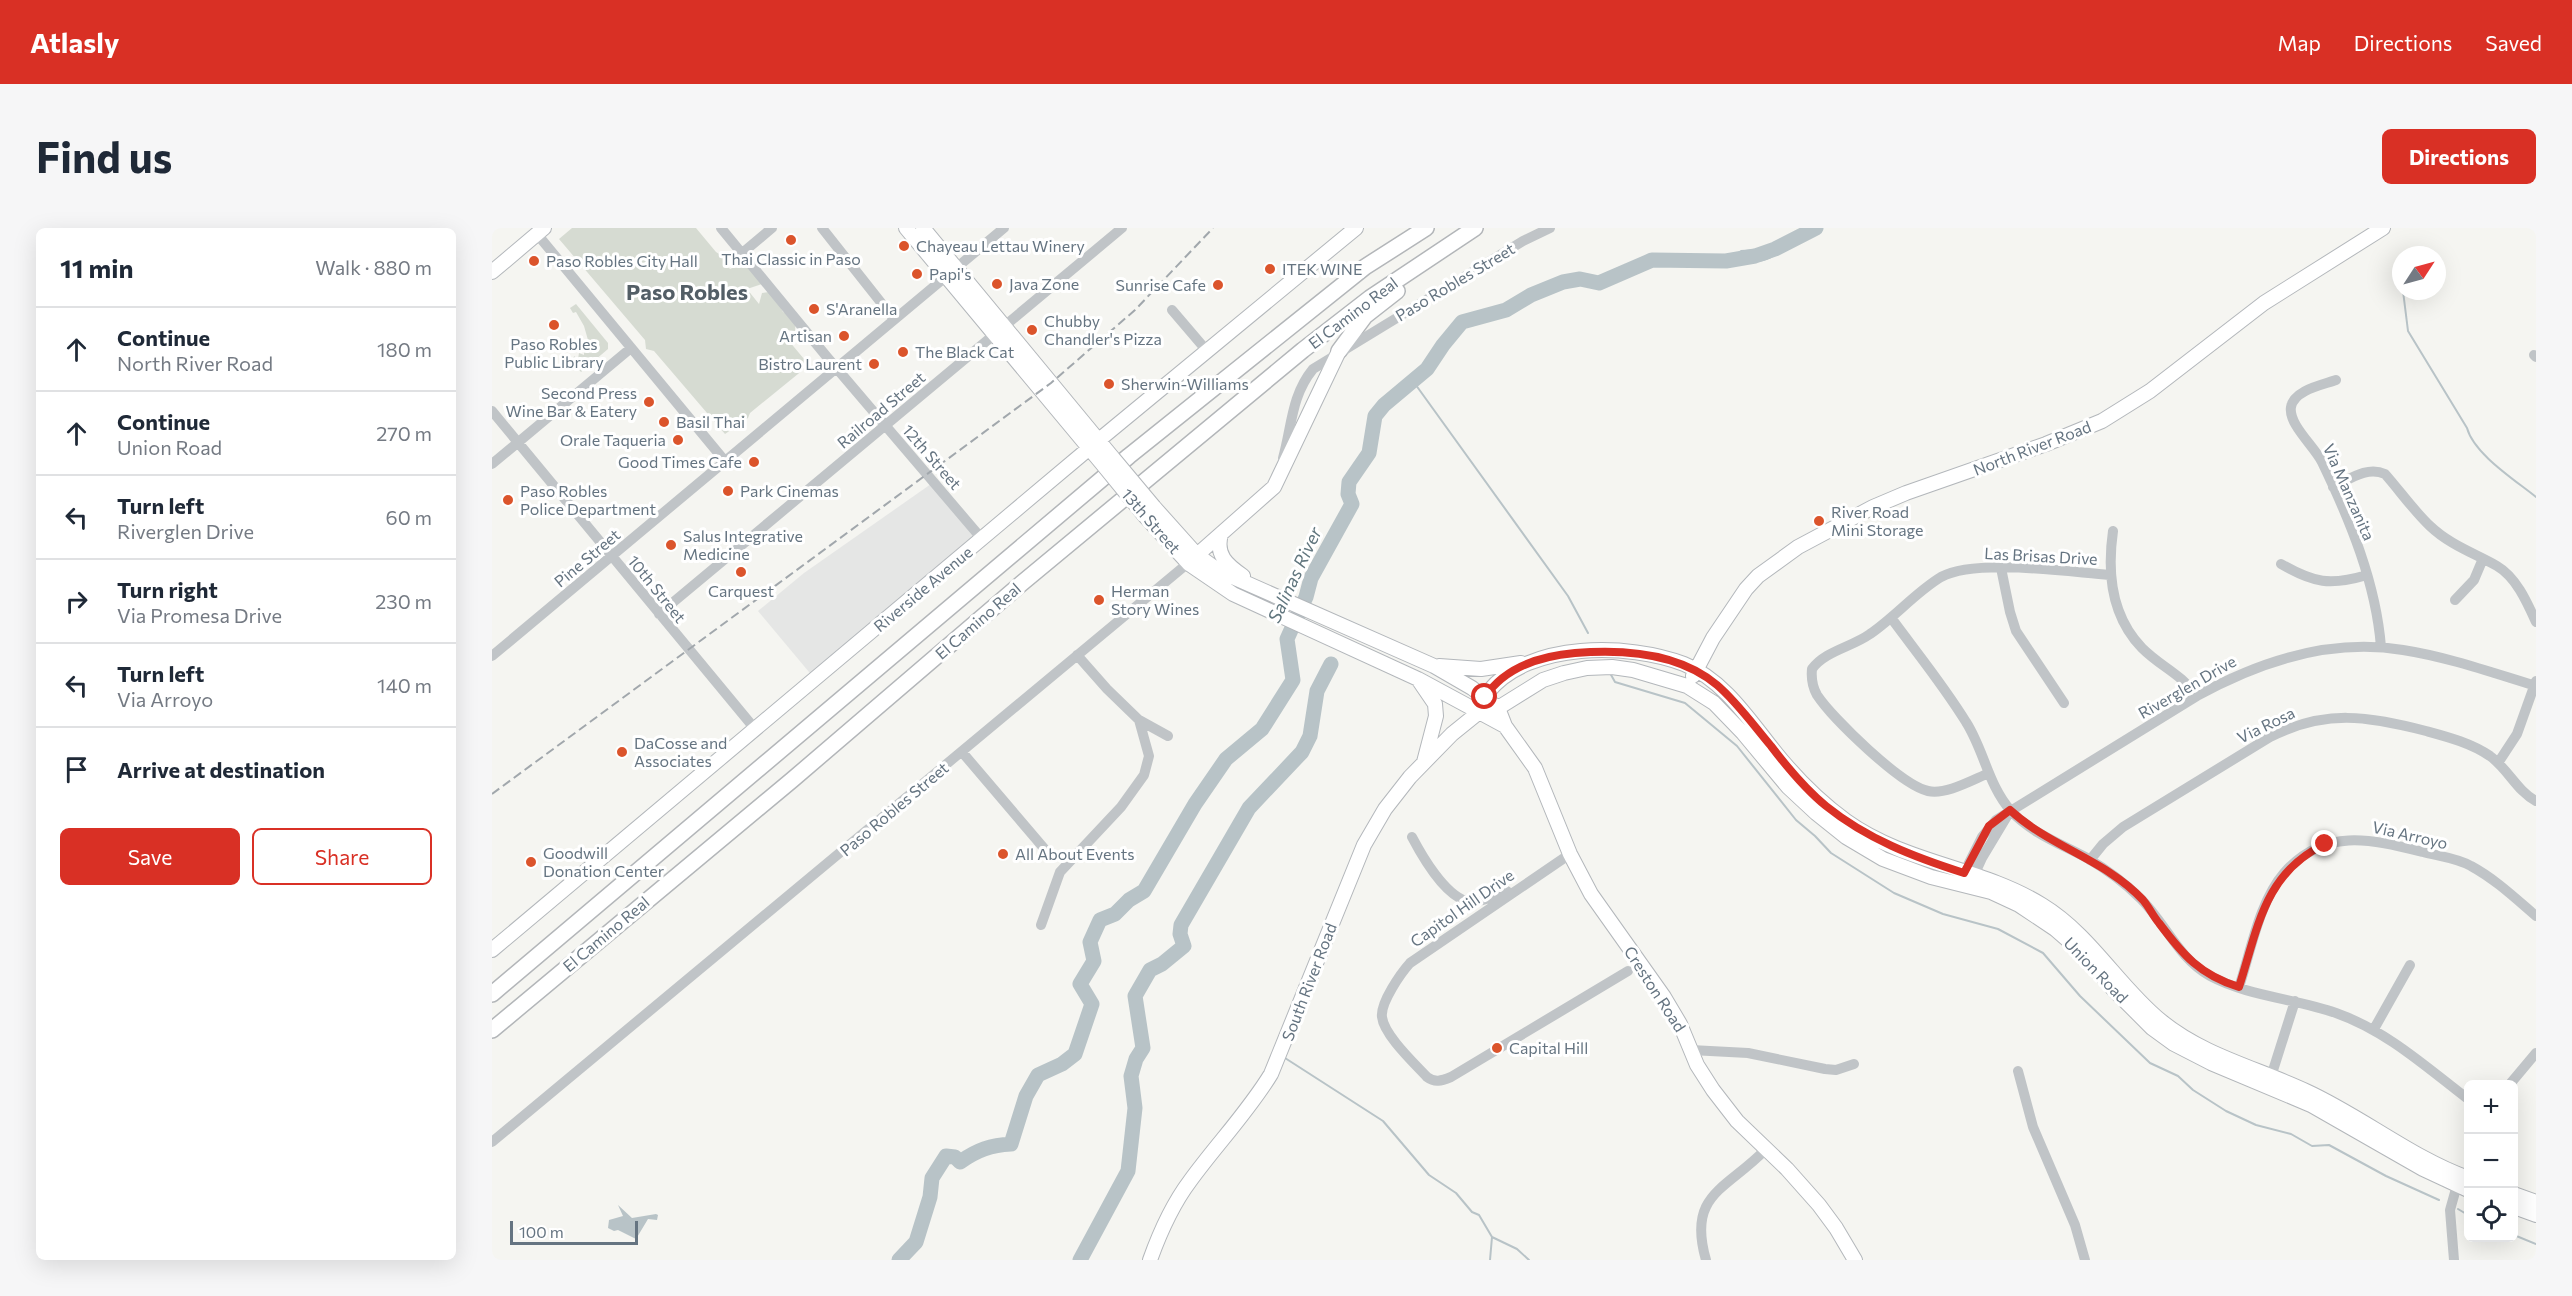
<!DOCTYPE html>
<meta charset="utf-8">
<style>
body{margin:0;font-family:Commissioner,sans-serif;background:#f6f6f7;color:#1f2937}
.controls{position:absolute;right:18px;bottom:18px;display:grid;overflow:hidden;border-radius:9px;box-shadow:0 6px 24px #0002}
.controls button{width:54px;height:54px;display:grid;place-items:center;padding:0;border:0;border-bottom:2px solid #e0e1e3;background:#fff;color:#1f2937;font:30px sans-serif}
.compass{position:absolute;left:1900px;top:18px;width:54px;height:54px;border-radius:50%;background:#fff;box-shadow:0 6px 24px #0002;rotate:54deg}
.scale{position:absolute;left:18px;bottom:15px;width:128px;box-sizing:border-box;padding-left:6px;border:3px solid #657481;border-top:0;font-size:16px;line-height:21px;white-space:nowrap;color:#657481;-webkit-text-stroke:4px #fff;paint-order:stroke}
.stop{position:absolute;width:18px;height:18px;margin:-14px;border:4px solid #d93025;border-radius:50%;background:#fff}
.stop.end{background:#d93025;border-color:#fff;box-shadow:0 2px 6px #0008}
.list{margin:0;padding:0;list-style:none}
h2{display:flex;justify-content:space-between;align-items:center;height:78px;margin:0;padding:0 24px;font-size:26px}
h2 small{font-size:20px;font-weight:400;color:#747a83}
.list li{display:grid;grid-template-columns:39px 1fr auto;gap:18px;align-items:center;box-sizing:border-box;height:84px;padding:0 24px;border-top:2px solid #e0e1e3}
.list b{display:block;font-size:22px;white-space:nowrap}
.list p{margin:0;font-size:20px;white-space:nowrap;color:#747a83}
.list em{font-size:20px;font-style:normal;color:#747a83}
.actions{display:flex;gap:12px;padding:18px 24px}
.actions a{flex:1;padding:14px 0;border:2px solid #d93025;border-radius:9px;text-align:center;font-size:21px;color:#d93025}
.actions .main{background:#d93025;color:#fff}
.icon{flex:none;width:33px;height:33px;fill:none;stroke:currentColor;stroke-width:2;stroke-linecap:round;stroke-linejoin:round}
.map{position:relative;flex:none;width:2044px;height:1032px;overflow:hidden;border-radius:9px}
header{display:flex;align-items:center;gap:36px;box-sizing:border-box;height:84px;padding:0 30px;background:#d93025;color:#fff}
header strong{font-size:28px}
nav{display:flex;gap:33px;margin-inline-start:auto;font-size:21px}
.intro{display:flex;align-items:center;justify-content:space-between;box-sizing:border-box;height:144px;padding:0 36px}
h1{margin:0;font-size:42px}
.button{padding:15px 27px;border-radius:9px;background:#d93025;color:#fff;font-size:21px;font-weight:700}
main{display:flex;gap:36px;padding:0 36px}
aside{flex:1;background:#fff;border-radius:9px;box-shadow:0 6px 24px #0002}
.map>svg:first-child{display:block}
</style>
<header>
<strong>Atlasly</strong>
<nav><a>Map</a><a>Directions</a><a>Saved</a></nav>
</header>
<div class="intro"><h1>Find us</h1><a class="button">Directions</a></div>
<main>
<aside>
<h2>11 min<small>Walk · 880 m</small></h2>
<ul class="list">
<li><svg class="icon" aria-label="ahead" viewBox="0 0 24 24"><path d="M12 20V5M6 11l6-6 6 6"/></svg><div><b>Continue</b><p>North River Road</p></div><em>180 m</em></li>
<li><svg class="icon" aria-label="ahead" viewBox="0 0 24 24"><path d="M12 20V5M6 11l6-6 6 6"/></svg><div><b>Continue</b><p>Union Road</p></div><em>270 m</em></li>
<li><svg class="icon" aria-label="left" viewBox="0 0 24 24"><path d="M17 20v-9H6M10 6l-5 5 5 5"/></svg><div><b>Turn left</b><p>Riverglen Drive</p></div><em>60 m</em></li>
<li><svg class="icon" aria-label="right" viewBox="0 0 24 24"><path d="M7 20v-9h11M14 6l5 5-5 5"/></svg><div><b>Turn right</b><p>Via Promesa Drive</p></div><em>230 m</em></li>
<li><svg class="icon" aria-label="left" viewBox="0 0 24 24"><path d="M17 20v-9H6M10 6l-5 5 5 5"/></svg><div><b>Turn left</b><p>Via Arroyo</p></div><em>140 m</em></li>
<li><svg class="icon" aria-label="arrive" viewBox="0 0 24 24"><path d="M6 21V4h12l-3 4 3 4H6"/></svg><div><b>Arrive at destination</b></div></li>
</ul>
<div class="actions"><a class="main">Save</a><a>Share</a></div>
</aside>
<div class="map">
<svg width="2044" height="1032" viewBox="0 0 2044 1032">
<rect width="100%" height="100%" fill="#f5f5f1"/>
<path fill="#e5e6e5" d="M439,256L487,314L322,450L266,383L312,345Z"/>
<path fill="#d6dbd2" d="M80,0H204L224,24L235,31L233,35L238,41L251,35L260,34L270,56L255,61L267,76L270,65L277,64L285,72L291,84L304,89L303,103L295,102L292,107L317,137L258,185L256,190L233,206L162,123L154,121L153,112L67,11Z
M84,76L116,115V121L89,144L81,135L82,128L86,131L87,125L92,127V117L98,119L92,98L84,84L81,85L78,80Z"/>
<path fill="#b8c3c7" d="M1281,20L1287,24C1275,38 1250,35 1234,33L1249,22Z
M126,977L140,990L164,986L166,987L165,992L156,991L144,1011L126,1002L122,1003L116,1000L117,992L131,988Z"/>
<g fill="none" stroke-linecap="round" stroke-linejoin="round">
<path stroke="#b8c3c7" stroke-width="2" d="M1911,63L1916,103L1975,200C1982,226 2023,252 2044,269
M921,153L1076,368L1096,405
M1118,445L1123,454L1193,475L1245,518L1304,592L1323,608L1339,625L1402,665L1451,686L1506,701L1551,725L1588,768L1658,835L1686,848L1701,862L1734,883L1764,897L1799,906L1820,918L1837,917L1894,948L1947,972
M793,830L891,893L937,947L964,965L980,984L987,987L1000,1009L1025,1021L1037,1032
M1966,981L1976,987
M2022,1007L2044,1016
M998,1032L1000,1009"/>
<path stroke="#b8c3c7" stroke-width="15" d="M407,1032L424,1014L438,969L440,950L454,928L463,929L468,934C485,922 499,917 519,916L534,868L546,847L570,836L583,826L600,776L588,756L602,733L598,714L608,692L623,686L637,672L652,663L703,576L734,531L770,501L801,452L795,411L814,369L819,350L860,276L856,266L857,254L877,225L883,188L892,177L935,141L951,117L970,94L1014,82L1039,67L1071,54L1088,51L1107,55L1160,32L1234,33L1263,28L1283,21L1324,0
M588,1032L636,943L643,880L639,848L644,831L651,820L643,768L658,742L670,736L692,718L688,706L689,697L757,580L810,524L818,508L825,463L839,436"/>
<g stroke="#b3b7bb" stroke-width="16">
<path id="major" d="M414,0L612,238
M431,0L621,230
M0,44L52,0
M662,279L705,327L727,343L942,438L980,460L1006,480L1013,498L1043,540L1078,626L1099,666L1172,769L1188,796L1205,837L1221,862L1245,893L1295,941L1327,977L1344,1000L1363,1032
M652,287L697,336L741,366L926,451L1013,498
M729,306C723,327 735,337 751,348
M705,327L782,259L847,123
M947,438L989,441L1029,435
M1201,448L1221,410L1254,361L1266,348L1306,319L1381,279L1414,265L1554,216L1610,193L1658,163L1772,75L1891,0
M928,454L943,476L944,488L932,534
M986,485C989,478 991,470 996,464C1037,413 1137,415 1192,436C1237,454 1263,502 1293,536C1311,557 1331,576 1354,593C1414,636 1489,639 1550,677C1599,707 1626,758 1669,793C1712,828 1765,840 1814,863C1869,888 1920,930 1976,950
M0,722L607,212L864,0
M2022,966L2044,974
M2022,979L2044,987
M658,1032C668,1004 680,977 698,953C724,917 756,884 779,846L872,617L893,581L918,549L960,506L986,485L1006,480L1051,452L1072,445L1095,440L1120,439L1141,442L1195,458L1222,475L1251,505L1296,559L1324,585L1354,609L1391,631L1439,649L1499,664L1527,677L1563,701L1594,728L1621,761L1660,800L1682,816L1719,835L1819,877L1931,941L1976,962"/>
</g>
<g stroke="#b3b6b9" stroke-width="18">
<path id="highway" d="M847,123L873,88L905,63
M0,766L637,228L873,39L934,0
M0,802L300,552L530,355L811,122L878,70L983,0"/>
</g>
<path stroke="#c0c4c7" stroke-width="10" d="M229,0L335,129L490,311
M330,0L402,91
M45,6L232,232
M249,26L280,0
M680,82L715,123
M2042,127L2044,129
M1844,152C1830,157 1802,162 1799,179C1796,196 1822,218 1830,234C1858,292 1884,355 1889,419
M0,183L263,501
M791,230C800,198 799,168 821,141L1031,13L1058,0
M0,236L139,120
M1841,259C1858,251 1875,238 1893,246C1908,263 1922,283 1938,298C1958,317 1982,325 2005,338C2024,349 2035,374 2044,394
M1621,303C1615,345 1619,388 1650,420C1669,439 1688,445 1705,468
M1789,336C1822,355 1838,358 1875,347
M1509,340L1518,384L1524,403L1572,475
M1963,372L1982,352L1990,333
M167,386L630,0
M1400,391C1425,425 1452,458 1474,494C1492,522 1496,557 1519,583C1539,605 1569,616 1595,630C1614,641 1634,656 1649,671C1674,696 1686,730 1718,748C1755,768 1805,771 1844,785C1895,803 1934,839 1976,871
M585,427L615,461L647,492L676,508
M0,428L512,0
M470,524L556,625
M2006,535L2025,506L2044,453
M1497,545C1480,552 1454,567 1436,563C1409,557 1341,491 1325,467C1320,458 1319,451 1320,441C1333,423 1360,419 1378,406C1403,389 1424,364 1449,349C1484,330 1576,344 1617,347
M920,609C930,628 952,666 974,673C987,676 1004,667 1015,663
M1078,626L918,735C909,745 888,775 890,789C892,807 922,835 935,849C943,855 949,853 959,849L1136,743
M1598,632L1611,616L1631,599L1778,509C1834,481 1875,488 1934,503C1956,509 1979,515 1998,528C2016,541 2025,563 2044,573
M1470,649L1490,609L1504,592L1705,468C1768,433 1838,410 1911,422C1956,429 2001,445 2044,458
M1480,652L1490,630L1517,585
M549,697L568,644L629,579L652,547L657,528L647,492
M1747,759C1759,723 1767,674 1792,645C1832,599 1879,611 1931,624C1946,628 1965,630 1979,638C2003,651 2023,670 2044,688
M1882,801L1918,737
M1199,822L1256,825L1333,841L1344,842L1362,836
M1526,843L1541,899L1583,997L1593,1032
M1777,855L1803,773
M2018,856L2044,825
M0,914L701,331
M1214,1032C1195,966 1234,962 1273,922
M1962,1032L1958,982L1967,950"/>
<use href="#major" stroke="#fff" stroke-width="14"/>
<use href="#highway" stroke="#fff" stroke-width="15"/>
<path stroke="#a1a7ac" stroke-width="2" stroke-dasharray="9 4.5" stroke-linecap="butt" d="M0,566L559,155L643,82L721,0"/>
<g stroke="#b3b7bb" stroke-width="16" stroke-linecap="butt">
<path id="major-bridge" d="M621,230L662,279
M612,238L652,287"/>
</g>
<use href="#major-bridge" stroke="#fff" stroke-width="14"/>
</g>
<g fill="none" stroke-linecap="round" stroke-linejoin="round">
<path stroke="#d93025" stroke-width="8" d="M993,469C1013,439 1049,428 1083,425C1131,421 1186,424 1225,457C1245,474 1262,498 1279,518C1295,539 1313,561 1334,578C1375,611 1422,629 1472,645L1497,598L1518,582C1558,619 1614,632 1651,672C1657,679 1661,688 1667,695C1691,727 1708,747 1747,759C1766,700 1772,645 1833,616"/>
</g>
<g fill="#db542b" stroke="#fff" stroke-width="2">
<circle cx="299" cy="12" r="6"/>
<circle cx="412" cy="18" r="6"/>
<circle cx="42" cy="33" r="6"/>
<circle cx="778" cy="41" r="6"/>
<circle cx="425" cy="46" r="6"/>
<circle cx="505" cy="56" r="6"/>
<circle cx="726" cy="57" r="6"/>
<circle cx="322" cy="81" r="6"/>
<circle cx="62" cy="97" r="6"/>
<circle cx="540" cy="102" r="6"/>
<circle cx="352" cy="108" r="6"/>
<circle cx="411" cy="124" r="6"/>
<circle cx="382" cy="136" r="6"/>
<circle cx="617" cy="156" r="6"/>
<circle cx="157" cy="174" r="6"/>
<circle cx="172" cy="194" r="6"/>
<circle cx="186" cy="212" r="6"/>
<circle cx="262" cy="234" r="6"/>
<circle cx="236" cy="263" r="6"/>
<circle cx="16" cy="272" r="6"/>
<circle cx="1327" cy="293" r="6"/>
<circle cx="179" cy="317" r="6"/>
<circle cx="249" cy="344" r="6"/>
<circle cx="607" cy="372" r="6"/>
<circle cx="130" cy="524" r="6"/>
<circle cx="511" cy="626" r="6"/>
<circle cx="39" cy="634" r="6"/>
<circle cx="1005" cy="820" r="6"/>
</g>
<g text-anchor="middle" stroke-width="6" stroke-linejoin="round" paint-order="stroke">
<g font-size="16" fill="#657481" stroke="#fff" text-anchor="start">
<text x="424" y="24">Chayeau Lettau Winery</text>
<text x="299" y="37" text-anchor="middle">Thai Classic in Paso</text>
<text x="54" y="39">Paso Robles City Hall</text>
<text x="790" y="47">ITEK WINE</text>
<text x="437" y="52">Papi's</text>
<text x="517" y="62">Java Zone</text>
<text x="714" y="63" text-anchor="end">Sunrise Cafe</text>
<text x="334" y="87">S'Aranella</text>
<text x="552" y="99">Chubby<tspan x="552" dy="18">Chandler's Pizza</tspan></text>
<text x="340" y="114" text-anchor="end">Artisan</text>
<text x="62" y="122" text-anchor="middle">Paso Robles<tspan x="62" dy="18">Public Library</tspan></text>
<text x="423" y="130">The Black Cat</text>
<text x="370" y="142" text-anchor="end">Bistro Laurent</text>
<text x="629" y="162">Sherwin-Williams</text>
<text x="145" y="171" text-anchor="end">Second Press<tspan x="145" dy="18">Wine Bar &amp; Eatery</tspan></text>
<text x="184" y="200">Basil Thai</text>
<text x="174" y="218" text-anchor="end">Orale Taqueria</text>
<text x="250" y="240" text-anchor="end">Good Times Cafe</text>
<text x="28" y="269">Paso Robles<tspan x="28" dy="18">Police Department</tspan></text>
<text x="248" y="269">Park Cinemas</text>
<text x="1339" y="290">River Road<tspan x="1339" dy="18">Mini Storage</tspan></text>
<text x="191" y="314">Salus Integrative<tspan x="191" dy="18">Medicine</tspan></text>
<text x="249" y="369" text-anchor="middle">Carquest</text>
<text x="619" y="369">Herman<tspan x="619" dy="18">Story Wines</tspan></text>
<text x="142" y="521">DaCosse and<tspan x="142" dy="18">Associates</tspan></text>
<text x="51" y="631">Goodwill<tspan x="51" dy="18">Donation Center</tspan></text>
<text x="523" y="632">All About Events</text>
<text x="1017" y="826">Capital Hill</text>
</g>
<g font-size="16" fill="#657481" stroke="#fff">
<text transform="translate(963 54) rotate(-31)" y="6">Paso Robles Street</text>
<text transform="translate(861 85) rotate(-37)" y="6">El Camino Real</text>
<text transform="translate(389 182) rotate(-40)" y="6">Railroad Street</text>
<text transform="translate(1540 220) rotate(-21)" y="6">North River Road</text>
<text transform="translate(440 229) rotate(49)" y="6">12th Street</text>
<text transform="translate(1857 264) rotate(66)" y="6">Via Manzanita</text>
<text transform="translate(659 293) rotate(49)" y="6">13th Street</text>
<text transform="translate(1549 328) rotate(3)" y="6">Las Brisas Drive</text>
<text transform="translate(95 330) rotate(-40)" y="6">Pine Street</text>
<text transform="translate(165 361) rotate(51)" y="6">10th Street</text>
<text transform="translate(431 361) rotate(-40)" y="6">Riverside Avenue</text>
<text transform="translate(486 393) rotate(-41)" y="6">El Camino Real</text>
<text transform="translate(1695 459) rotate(-30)" y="6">Riverglen Drive</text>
<text transform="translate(1774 497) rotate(-26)" y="6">Via Rosa</text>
<text transform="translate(402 581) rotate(-40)" y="6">Paso Robles Street</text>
<text transform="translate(1918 607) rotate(13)" y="6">Via Arroyo</text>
<text transform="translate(970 680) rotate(-35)" y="6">Capitol Hill Drive</text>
<text transform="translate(114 706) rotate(-40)" y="6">El Camino Real</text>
<text transform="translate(1604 742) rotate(46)" y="6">Union Road</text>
<text transform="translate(817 754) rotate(-69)" y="6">South River Road</text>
<text transform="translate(1163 761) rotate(57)" y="6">Creston Road</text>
</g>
<g font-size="18" font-style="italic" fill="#61767e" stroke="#fff">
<text transform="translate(803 347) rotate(-65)" y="6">Salinas River</text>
</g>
<g font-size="22" font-weight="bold" fill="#535e66" stroke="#fff">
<text x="195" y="72">Paso Robles</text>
</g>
</g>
</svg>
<div class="controls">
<button>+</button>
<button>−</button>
<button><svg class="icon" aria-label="locate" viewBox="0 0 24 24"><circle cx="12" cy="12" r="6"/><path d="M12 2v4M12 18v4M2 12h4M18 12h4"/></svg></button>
</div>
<svg class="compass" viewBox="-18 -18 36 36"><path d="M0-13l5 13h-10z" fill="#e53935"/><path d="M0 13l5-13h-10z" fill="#747a83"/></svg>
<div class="scale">100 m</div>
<div class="stop" style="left:993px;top:469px"></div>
<div class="stop end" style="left:1833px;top:616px"></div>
</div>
</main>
